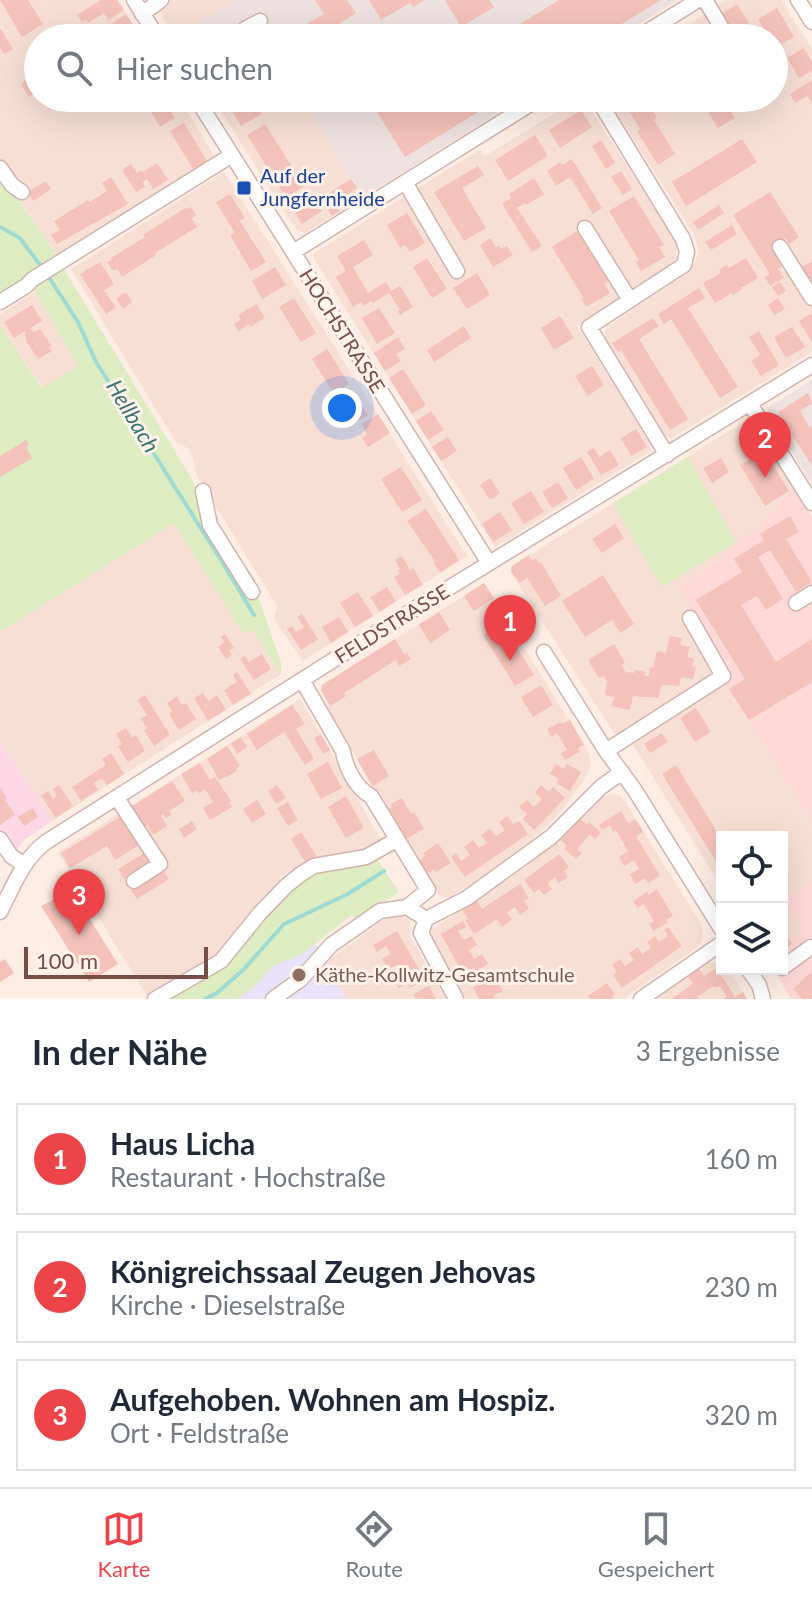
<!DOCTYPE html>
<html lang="de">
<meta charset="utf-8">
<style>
body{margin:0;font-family:Lato,sans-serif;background:#f2f2f3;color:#1f2937}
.controls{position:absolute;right:24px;bottom:24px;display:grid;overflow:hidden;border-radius:0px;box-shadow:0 8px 32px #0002}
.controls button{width:72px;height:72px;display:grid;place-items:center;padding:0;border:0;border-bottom:2px solid #e0e1e3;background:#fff;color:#1f2937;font:40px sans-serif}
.scale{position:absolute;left:24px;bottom:20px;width:184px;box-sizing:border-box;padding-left:8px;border:4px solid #774d48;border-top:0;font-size:22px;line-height:28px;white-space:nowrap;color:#774d48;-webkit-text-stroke:6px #fff2eb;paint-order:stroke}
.you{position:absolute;left:342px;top:408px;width:28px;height:28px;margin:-20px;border:6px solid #fff;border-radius:50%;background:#1a73e8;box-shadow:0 0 0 12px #1a73e833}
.badge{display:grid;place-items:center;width:52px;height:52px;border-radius:50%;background:#ed444a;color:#fff;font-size:26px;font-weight:700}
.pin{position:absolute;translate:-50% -66px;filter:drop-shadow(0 2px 4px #0008)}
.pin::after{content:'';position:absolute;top:42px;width:28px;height:24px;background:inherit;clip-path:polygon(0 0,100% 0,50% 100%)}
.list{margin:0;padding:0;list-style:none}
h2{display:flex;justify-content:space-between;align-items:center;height:104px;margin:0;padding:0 32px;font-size:34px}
h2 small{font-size:26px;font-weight:400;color:#747a83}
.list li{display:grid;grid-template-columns:52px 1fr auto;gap:24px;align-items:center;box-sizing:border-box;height:112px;margin:0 16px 16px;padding:0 16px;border:2px solid #e0e1e3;border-radius:0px}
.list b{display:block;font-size:30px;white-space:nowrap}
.list p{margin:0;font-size:26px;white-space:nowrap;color:#747a83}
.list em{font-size:26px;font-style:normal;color:#747a83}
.icon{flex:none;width:44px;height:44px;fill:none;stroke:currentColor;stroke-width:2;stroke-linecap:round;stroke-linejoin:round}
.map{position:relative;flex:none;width:812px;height:999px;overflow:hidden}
.search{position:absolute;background:#fff;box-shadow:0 8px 32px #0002;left:24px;right:24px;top:24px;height:88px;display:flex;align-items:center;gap:20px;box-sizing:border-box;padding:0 28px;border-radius:44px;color:#747a83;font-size:30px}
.sheet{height:488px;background:#fff}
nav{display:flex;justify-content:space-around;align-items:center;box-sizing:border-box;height:112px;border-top:2px solid #e0e1e3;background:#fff;font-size:22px;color:#747a83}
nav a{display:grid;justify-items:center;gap:4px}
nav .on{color:#ed444a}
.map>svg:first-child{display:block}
</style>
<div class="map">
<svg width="812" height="999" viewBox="0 0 812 999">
<rect width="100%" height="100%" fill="#fdede4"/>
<path fill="#f7dfd5" d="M0,0H118L141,38H38V98H179L215,157L57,256L10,186L16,183L0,158Z
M151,0H235L177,38Z
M726,0H781L812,49V352L670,439L665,436L606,343L605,332L607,327L691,271L697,257L698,247L693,233L607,98H774V38H668Z
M212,98H301L364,197L305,233L297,231Z
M578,99L587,104L675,239L677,246L676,259L669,266L577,326L651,445V451L495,547L313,257V254L474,153L480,150L485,156Z
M224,172L467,556L303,661L274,619L277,606L196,474L193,458L189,449L176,442L71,269Z
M35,292L79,366L43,388L0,325V314Z
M742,423L749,424L755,428L794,488L758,525L717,562L680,588L736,677L726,684L812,822V881L783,899L802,931L793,945L782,952V837H722V888L625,732L616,736L510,571L512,566Z
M174,523L242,632L253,631L281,674L52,821L0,740V632Z
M484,583L587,749L590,757V768L582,783L563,809L541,832L486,874L449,898L440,896L404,840L327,707L329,705L321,690L322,685Z
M300,699L383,843L365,853L300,865L279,877L280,880L256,904L220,953L149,999L58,852Z
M612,794L619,795L624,800L702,926L703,938L701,943L696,948L624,999H466L430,936L432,929L526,867L560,839L601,798Z
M399,916H411L409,931L411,938L446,999H346L326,962L385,919Z
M718,961L722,963V969H728L748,999H655L701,967L709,963Z"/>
<path fill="#fed9d7" d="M794,488L812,517V822L725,683L735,677L680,588L717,562L758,525Z
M812,881V999H791L773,969H782V952L793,945L790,939L802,931L783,899Z"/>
<path fill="#ede2df" d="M235,0H678L617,38H177Z
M301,98H522L364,197Z
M812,380V484L772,421L768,411L769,407Z"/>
<path fill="#eae1fa" d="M315,943L320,950L317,953L326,962L346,999H237L255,986L274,965L294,958Z"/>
<path fill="#fcd7e5" d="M0,741L52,821L25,839L7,861L0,850Z"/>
<path fill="#deecc2" d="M0,158L16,183L10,187L59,259L0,293Z
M62,266L193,481L206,525L256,590L281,663V674L253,631L242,632L174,523L0,632V325L42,388L78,366L31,284Z
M688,457L736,542L662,587L613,504Z
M376,858L399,892L358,920L352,915L302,954L294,958L274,965L255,986L237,999H158L208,973L261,915L314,868Z"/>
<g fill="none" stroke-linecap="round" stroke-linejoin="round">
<path stroke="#9ddad4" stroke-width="4" d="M0,227L20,238L43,269
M48,276L78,322L96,362L221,560L254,615
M205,999L217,993L244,969L284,924L346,895L384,871"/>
</g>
<path fill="#f4c2ba" d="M0,0H28L43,24L22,37Z
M101,0H117L124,10L108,20L104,13L88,23L86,20L82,22L77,15Z
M315,0H347L356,13L317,38L307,24L324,14Z
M369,0H425L413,7L410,3L381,20Z
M445,0H489L494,7L461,27Z
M559,0H661L599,38H497Z
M737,4L749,23L729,34L718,16Z
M777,8L794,37L775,48L774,38H769L758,19Z
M126,14L137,31L125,38H110L117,34L111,24Z
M265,25L273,38H249L247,36Z
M298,25L306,38H276Z
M0,28L13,49L4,54L0,48Z
M804,48L812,62V71L799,78L787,58Z
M38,65V91L29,97L21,84L28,79L25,73Z
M812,80V104L807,96L795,103L790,94Z
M143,98H162L175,118L160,127Z
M250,98H252L262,114L241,126L231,109Z
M399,98H501L405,157L377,112Z
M621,98H645L657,118L654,120L675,154L658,165L637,131L640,129Z
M700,98H723L735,118L718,128Z
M581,110L592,127L560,148L549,130Z
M184,123L207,161L193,169L170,131Z
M265,124L304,186L286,198L247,135Z
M535,135L548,156L508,181L495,160Z
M742,139L757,162L686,206L672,182Z
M601,140L615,163L606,169L592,146Z
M572,159L602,208L593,214L570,177L556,186L547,171L560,162L562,165Z
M157,163L168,180L153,189L147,179L143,182L145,187L136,192L122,170L131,164L137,173L142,170L143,172Z
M478,166L484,175L462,188L486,228L464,241L434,192Z
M621,171L632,189L623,195L611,177Z
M111,177L128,204L57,244L51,235L60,230L54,221L88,200L90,202L107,191L102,183Z
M534,178L544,194L526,205L525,203L517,208L542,246L532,252L502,204L511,198L509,194Z
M351,179L357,188L335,202L329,193Z
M46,181L51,189L33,201L28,192Z
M770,192L799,237L789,244L785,238L771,247L782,266L778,269L784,278L770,286L765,277L770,274L733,215Z
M230,194L245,218L240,221L266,262L251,271L230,235L235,233L216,202Z
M634,196L664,245L659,247L665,257L641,271L636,262L639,260L609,211Z
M314,198L322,211L302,224L294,210Z
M335,202L340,211L332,216L326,207Z
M719,205L724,213L698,230L693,222Z
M191,207L196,215L192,218L197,227L155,253L156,255L122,277L117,269L113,271L107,262L112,260L111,258L145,237L143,235L185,208L186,209Z
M407,213L425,243L410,252L405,245L400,248L387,225Z
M732,225L737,234L711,250L705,242Z
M577,231L608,281L604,284L610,293L586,307L581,298L583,297L552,247Z
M490,238L496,247L499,246L501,249L507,246L513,255L493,267L480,245Z
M364,240L373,255L353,267L368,293L386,282L391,291L400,286L413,307L400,315L398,311L400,310L389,293L373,303L372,301L363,306L361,302L353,307L336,277L346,271L337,256Z
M427,258L447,289L432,298L413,267Z
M746,258L758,278L741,288L742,289L738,292L733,295L732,293L715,303L703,283L721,273L719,270L723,267L727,265L729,268Z
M812,261V288L800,268Z
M100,262L114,284L104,290L116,308L106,314L80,274Z
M275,267L286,285L262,299L252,281Z
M477,273L490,295L467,309L453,288Z
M780,282L786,291L778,296L772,287Z
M699,288L705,298L688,308L738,387L720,398L671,319L664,324L658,314Z
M126,292L132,302L123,309L116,299Z
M294,298L316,333L301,342L279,307Z
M778,298L785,309L774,315L768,305Z
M257,304L265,318L250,327L249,324L238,331L234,324L241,320L238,315Z
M32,305L42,321L30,328L34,332L40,329L51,345L49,347L52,351L38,359L26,341L25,331L14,338L4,322Z
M379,308L395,333L377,344L362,318Z
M812,313V342L799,321Z
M560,316L574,338L554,350L541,328Z
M653,318L659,326L639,339L688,419L670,430L621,350L618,352L612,343Z
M464,326L471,338L434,362L427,350Z
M792,327L805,347L786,358L774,337Z
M759,331L779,365L761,376L751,361L760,355L749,337Z
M398,337L405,349L396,354L401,361L385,371L374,353Z
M327,349L349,384L334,394L312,359Z
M592,366L604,385L588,396L575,376Z
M403,369L426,405L412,414L389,378Z
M808,393L812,403L800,411L810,428L812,427V466L778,412Z
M357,398L368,415L353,424L348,415L338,421L333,412Z
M431,411L444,430L428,440L416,421Z
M378,414L390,433L368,447L362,438L367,435L362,424Z
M636,429L647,447L631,456L621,438Z
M448,437L457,451L441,461L432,447Z
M26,440L29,445L26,447L32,458L0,477V456Z
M594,448L599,457L610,450L619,465L601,475L587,452Z
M764,451L789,491L765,506L740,465Z
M581,457L594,479L576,490L563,468Z
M721,458L729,472L712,483L703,468Z
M401,467L422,500L402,512L381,479Z
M490,478L500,493L490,500L480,485Z
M558,482L568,498L552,508L542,492Z
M531,491L544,512L524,524L511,503Z
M426,509L459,560L440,573L433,562L435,561L407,521Z
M500,512L512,530L493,542L482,524Z
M790,516L799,532L786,539L812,582L796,592L770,550L758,557L783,599L766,610L757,596L741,605L776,662L812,639V682L749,720L729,689L745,679L696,600L742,572L734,559L764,540L760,534Z
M615,524L624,538L602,553L592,539Z
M529,555L532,561L536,558L539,563L541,562L561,596L545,606L527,578L519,583L511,571L512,566Z
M402,556L410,570L413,568L423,585L405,595L394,577L400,574L398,571L400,569L395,560Z
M603,575L634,624L620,633L612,620L585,637L562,601Z
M484,583L494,598L474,611L464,596Z
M387,587L396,601L380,612L370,597Z
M358,592L373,616L355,627L340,603Z
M439,612L450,630L430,643L419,625Z
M302,614L318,639L301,650L287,629L292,626L296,632L304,627L297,617Z
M339,617L348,632L331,643L322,627Z
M502,622L534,675L515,686L483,635Z
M225,634L234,648L229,651L232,655L226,659L218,647L224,642L221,637Z
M670,636L682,638L680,645L690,647L687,657L694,659L692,666L696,667L693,679L681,677L679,686L661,685L658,698L633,696L630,710L611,706L615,697L605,695L607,681L604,676L599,678L588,660L614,644L625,663L621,665L626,673L629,672L634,673L635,670L645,672L644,675L649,676L650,667L653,668L657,651L666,653Z
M395,639L404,654L407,653L411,659L399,666L396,660L344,693L346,696L330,706L321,690L322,685Z
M262,654L271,669L254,680L240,659L245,656L249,662Z
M237,672L251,694L233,705L224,690L237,682L233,675Z
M541,685L553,705L533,717L521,697Z
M203,693L208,701L217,695L226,710L208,721L194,698Z
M145,695L170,735L154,746L144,730L147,728L141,719L147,715L137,700Z
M177,696L182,705L186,703L196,719L179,730L169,714L172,711L167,703Z
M292,705L305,724L296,729L314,759L305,765L284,732L257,750L247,734Z
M696,708L711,732L695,742L680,718Z
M570,720L584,745L578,748L580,752L565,760L561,753L567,750L557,733L551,737L547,729L561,722L562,724Z
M126,728L132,738L136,735L145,751L128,762L118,746L122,744L116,734Z
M662,733L668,742L650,753L644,744Z
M321,734L330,750L323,754L314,738Z
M241,737L247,747L237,754L231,743Z
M227,746L240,766L236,769L237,771L225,778L224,777L219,780L207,759Z
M374,750L389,776L372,786L357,759Z
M111,753L124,774L107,785L102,778L94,783L98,790L81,801L72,787L106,765L102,759Z
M328,762L342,788L321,799L307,774Z
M200,763L210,780L215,777L231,801L229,802L232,807L210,820L203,808L213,802L205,789L199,793L197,790L192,793L181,774Z
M556,764L564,769L567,764L581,772L570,791L556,783L559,779L550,774Z
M676,765L722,840V871L662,774Z
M172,781L185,801L169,811L172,815L166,818L163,814L161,816L167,826L153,835L147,825L141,828L129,808Z
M59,785L73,806L56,818L41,796L48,791L53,799L57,796L53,789Z
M277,785L286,798L276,804L268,791Z
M541,785L549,792L553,787L565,798L534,830L523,819L527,814L519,807L527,800L534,807L542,799L535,792Z
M0,787L7,798L5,800L15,815L0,825Z
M346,796L364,828L346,838L328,807Z
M402,798L411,814L414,812L424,829L404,840L386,810L392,807L391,804Z
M257,800L266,814L252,823L243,809Z
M288,802L298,820L288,826L277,808Z
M33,808L38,817L24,826L18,817Z
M621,811L628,823L635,819L640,826L643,832L636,836L660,876L648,883L645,878L635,884L630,874L639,869L634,860L624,866L619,857L628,851L616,830L613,832L610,825L602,830L599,825Z
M123,815L141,844L115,860L107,846L70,868L61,853Z
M508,816L513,824L519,821L528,834L465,877L451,857L456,853L461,861L470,855L464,847L468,844L473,840L479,848L487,843L481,835L490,829L496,836L505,830L499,822Z
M580,819L587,824L589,822L601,833L595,839L590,834L577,849L582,853L576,859L564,849L567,846L561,840Z
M192,821L197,829L184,838L179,829Z
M301,832L319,860L306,863L291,839Z
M438,843L451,863L436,872L434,869L426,875L417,862L425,856L423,853Z
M146,852L152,862L124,879L118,869Z
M559,854L569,867L564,871L568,877L559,883L555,877L548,883L552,889L544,895L539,889L534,893L524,880Z
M163,870L169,879L137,899L131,890Z
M520,884L529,898L524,901L529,908L520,915L515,907L507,912L512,920L502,927L497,919L474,934L465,920L468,919L462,910L477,901L482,909Z
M70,888L118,964L89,982L41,906L60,896L59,894Z
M657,889L673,916L666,920L667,923L653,931L649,924L654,921L644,904L638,908L633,901L647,892L649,895Z
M463,921L467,927L458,931L463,940L472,936L477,945L469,950L472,955L474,959L482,954L488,964L480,969L483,974L468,983L441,934Z
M668,927L682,946L622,988L613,975L617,972L612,965L620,959L625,966L634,960L629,953L638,947L642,954L651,948L647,942L655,936L659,942L668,936L664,930Z
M782,928L792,944L782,951Z
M397,931L425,980L410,988L407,983L399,988L393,977L401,972L397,965L388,969L382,959L391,954L386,946L377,952L373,945Z
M5,959L14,973L0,982V962Z
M717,968L735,997L743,992L747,999H723L727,997L720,986L716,988L714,986L706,991L697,997L699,999H672L693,984L688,976L699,969L704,976Z
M812,971V999H802L793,989Z
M486,981L489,986L498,982L503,991L493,996L495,999H479L473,987Z
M607,983L615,994L612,996L614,999H590L588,996Z
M429,986L436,999H416L414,994Z"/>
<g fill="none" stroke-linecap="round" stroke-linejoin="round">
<g stroke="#d1b4ac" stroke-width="17">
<path id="minor" d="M134,0L158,38
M705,0L728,38
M798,0L812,22
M142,14L161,0
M236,38L245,29L260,21
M637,38L698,0
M196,98L489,563
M597,98L683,239L687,252L684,265L589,327L667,455
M0,168L12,185L22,192
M405,182L457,271
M585,228L630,300
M780,247L812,298
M293,252L540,98
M0,302L26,286L33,279L232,155
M750,404L812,503
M203,491L210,525L252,592
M796,603L812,593
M544,652L606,751L634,789L722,930
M302,680L343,751C345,766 356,789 371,796L428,890L407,907L426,919
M606,751L723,676L690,618
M117,798L160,864L134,881
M0,839L11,856L25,865
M0,912C13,887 23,859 46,842L395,621L812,365
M426,919L467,898L551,837L601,787L622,772
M426,919L421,933L456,999
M782,968L811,947
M748,969L759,985L763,999
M155,999L221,961L260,913L286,886L301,874L314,866L366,857L396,840
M273,999L301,979L331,945L380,911L407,907
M641,999L722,943"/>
</g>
<use href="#minor" stroke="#fff" stroke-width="14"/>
</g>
<rect fill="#1a4fb4" stroke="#fff2eb" stroke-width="3" x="236" y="180" width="16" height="16" rx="4"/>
<circle fill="#8d6e63" stroke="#fff2eb" stroke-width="3" cx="299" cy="975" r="8"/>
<g text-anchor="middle" stroke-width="6" stroke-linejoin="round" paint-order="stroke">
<g font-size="20" fill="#164399" stroke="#fff2eb" text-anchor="start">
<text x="260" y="183">Auf der<tspan x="260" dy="23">Jungfernheide</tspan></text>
</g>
<g font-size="20" fill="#774d48" stroke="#fff2eb">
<text transform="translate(342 331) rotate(58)" y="7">HOCHSTRASSE</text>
<text transform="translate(392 624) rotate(-32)" y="7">FELDSTRASSE</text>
</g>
<g font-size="20" fill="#785e54" stroke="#fff2eb" text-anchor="start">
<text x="315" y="982">Käthe-Kollwitz-Gesamtschule</text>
</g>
<g font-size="22" font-style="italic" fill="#387670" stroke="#fff2eb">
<text transform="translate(133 416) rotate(59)" y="8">Hellbach</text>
</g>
</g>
</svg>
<div class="controls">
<button><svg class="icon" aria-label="locate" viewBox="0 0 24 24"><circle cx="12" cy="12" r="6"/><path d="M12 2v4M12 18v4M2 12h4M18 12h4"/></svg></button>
<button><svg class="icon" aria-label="layers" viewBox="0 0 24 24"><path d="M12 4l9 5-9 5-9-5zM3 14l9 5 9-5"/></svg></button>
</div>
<div class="scale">100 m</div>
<div class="you"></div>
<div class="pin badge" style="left:510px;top:661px">1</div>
<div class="pin badge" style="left:765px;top:478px">2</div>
<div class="pin badge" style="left:79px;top:935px">3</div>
<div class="search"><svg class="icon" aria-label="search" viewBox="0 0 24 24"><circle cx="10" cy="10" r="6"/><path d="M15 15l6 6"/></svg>Hier suchen</div>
</div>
<section class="sheet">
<h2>In der Nähe<small>3 Ergebnisse</small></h2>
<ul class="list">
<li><span class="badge">1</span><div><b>Haus Licha</b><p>Restaurant · Hochstraße</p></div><em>160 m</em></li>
<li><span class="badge">2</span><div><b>Königreichssaal Zeugen Jehovas</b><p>Kirche · Dieselstraße</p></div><em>230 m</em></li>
<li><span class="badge">3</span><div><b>Aufgehoben. Wohnen am Hospiz.</b><p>Ort · Feldstraße</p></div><em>320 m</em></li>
</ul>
</section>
<nav>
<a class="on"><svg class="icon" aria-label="map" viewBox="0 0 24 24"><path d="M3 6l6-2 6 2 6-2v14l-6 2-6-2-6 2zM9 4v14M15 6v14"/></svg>Karte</a>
<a><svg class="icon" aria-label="directions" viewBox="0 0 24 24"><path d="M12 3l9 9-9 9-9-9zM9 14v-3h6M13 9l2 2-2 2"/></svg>Route</a>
<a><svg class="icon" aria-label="saved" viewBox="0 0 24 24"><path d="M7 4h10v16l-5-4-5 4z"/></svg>Gespeichert</a>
</nav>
